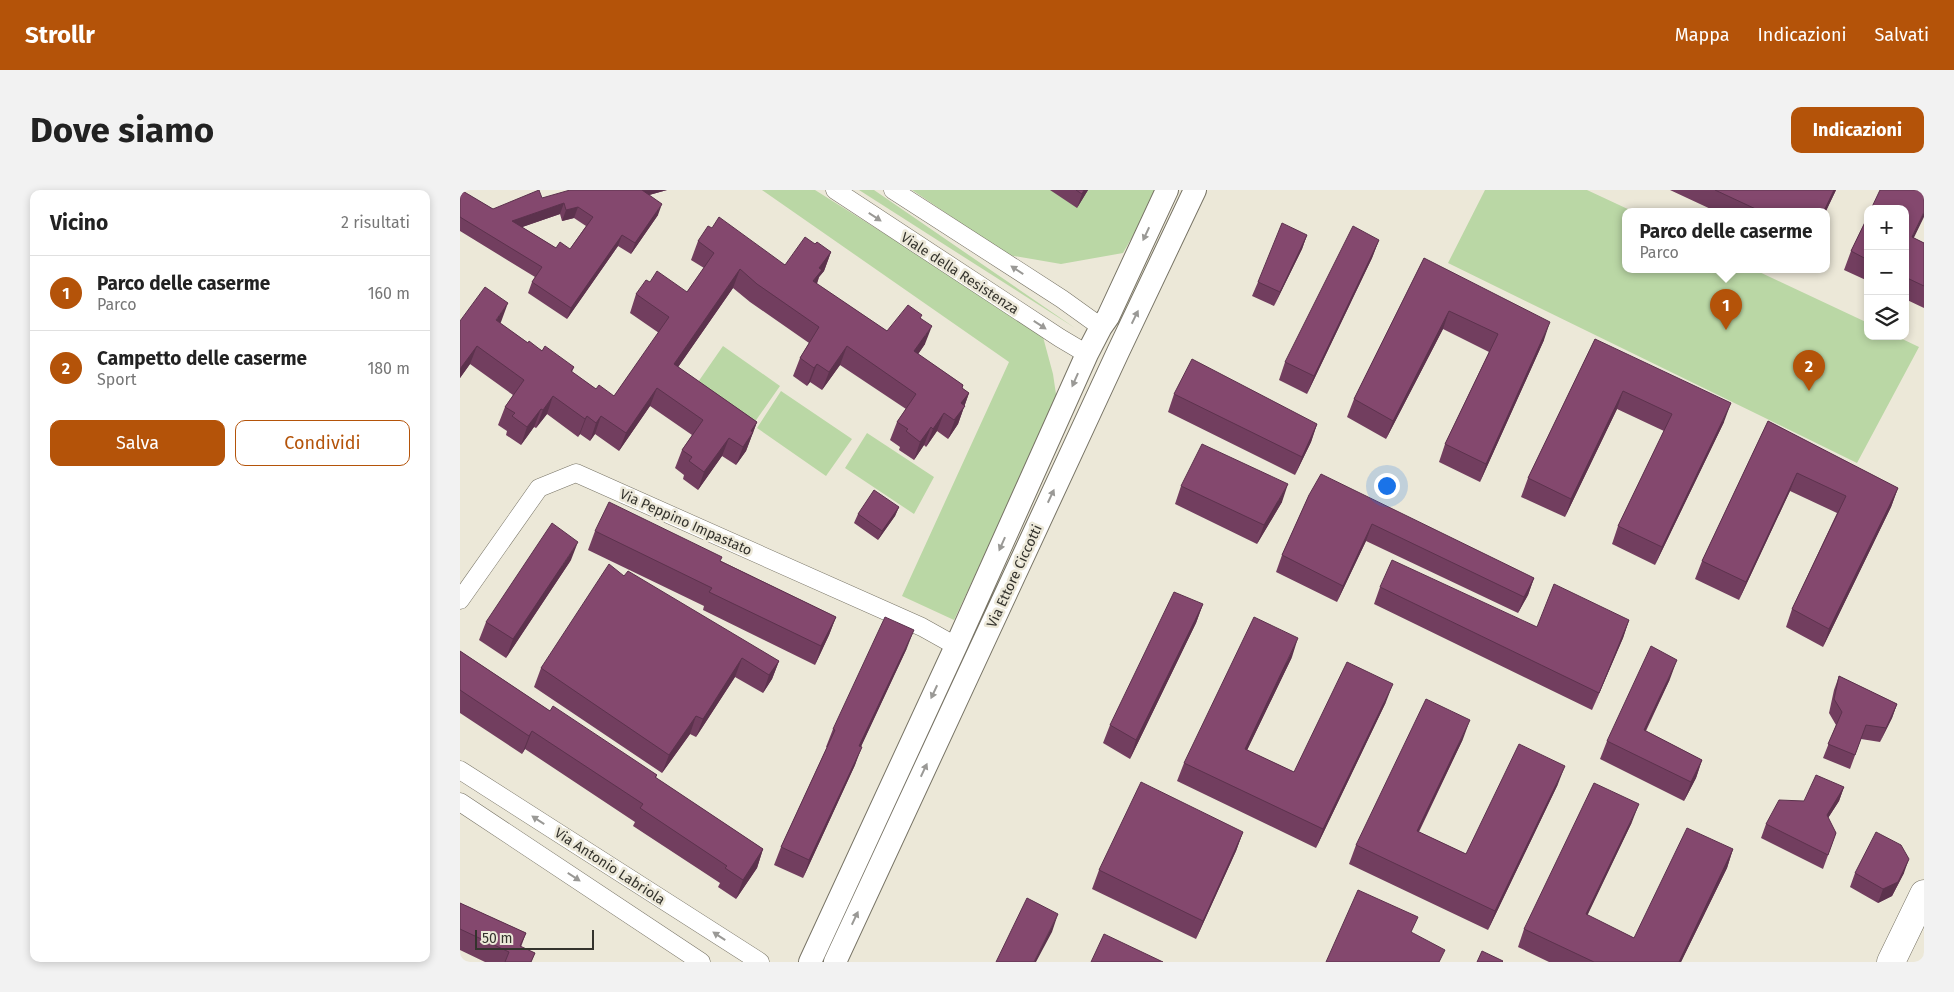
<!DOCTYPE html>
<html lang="it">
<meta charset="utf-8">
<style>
body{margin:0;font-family:"Fira Sans",sans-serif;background:#f2f2f2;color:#222}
.controls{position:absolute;right:15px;top:15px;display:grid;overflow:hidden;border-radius:10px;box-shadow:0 2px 8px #0003}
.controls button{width:45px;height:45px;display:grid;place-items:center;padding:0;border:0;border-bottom:1px solid #e0e0e0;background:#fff;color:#222;font:25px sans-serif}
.scale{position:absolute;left:15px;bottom:12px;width:119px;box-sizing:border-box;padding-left:5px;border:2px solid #34332d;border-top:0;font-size:14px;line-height:18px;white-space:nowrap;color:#34332d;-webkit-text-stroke:4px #ece8d8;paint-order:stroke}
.you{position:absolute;left:926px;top:295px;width:18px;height:18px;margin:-12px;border:4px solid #fff;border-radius:50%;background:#1a73e8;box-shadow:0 0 0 8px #1a73e833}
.badge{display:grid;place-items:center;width:32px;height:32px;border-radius:50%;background:#b45309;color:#fff;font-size:16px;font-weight:700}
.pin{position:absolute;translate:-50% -41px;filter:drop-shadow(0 1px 2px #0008)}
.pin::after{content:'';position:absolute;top:26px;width:18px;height:15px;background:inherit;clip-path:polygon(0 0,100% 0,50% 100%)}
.popup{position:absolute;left:1162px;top:18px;width:208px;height:65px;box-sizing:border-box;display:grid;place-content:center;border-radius:10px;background:#fff;filter:drop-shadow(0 1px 4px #0005);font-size:16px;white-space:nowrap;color:#767676}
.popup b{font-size:19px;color:#222}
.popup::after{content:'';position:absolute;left:50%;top:100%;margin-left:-10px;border:10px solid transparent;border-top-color:#fff}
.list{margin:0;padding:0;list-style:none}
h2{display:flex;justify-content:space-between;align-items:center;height:65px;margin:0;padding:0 20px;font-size:21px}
h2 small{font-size:16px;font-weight:400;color:#767676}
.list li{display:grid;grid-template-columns:32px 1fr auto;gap:15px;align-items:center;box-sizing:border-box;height:75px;padding:0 20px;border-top:1px solid #e0e0e0}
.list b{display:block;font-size:19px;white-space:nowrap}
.list p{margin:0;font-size:16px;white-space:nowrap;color:#767676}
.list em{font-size:16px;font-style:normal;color:#767676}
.actions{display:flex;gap:10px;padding:15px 20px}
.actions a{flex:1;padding:11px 0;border:1px solid #b45309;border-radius:10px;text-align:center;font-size:18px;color:#b45309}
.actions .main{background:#b45309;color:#fff}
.icon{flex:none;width:28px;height:28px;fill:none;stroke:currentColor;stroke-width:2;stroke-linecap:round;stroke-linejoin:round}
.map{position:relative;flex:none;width:1464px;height:772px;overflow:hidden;border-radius:10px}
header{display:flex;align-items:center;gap:30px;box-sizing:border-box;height:70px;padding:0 25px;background:#b45309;color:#fff}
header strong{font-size:24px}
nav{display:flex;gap:28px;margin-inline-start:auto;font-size:18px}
.intro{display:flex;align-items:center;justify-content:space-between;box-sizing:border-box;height:120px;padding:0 30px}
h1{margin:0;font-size:35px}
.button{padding:12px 22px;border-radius:10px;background:#b45309;color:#fff;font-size:18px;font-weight:700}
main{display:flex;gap:30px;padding:0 30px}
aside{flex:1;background:#fff;border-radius:10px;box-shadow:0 2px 8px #0003}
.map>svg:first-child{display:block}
</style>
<header>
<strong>Strollr</strong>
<nav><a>Mappa</a><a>Indicazioni</a><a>Salvati</a></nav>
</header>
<div class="intro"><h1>Dove siamo</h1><a class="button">Indicazioni</a></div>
<main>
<aside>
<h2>Vicino<small>2 risultati</small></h2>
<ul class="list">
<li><span class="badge">1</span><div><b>Parco delle caserme</b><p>Parco</p></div><em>160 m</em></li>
<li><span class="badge">2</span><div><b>Campetto delle caserme</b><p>Sport</p></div><em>180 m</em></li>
</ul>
<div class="actions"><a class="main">Salva</a><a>Condividi</a></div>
</aside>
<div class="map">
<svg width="1464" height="772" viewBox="0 0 1464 772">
<rect width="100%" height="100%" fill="#ece8d8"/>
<path fill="#bad7a5" d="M302,0H355L570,135L583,147L593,184L597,211L494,430L442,406L549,172Z
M399,0H414L615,138Z
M452,0H696L679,35L663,63L601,74L548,65Z
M1025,0H1127L1172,21H1166V79H1293L1408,133V146H1436L1459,157L1397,273L988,73Z
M263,156L320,196L292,236L236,195Z
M321,201L392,249L366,286L297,238Z
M407,243L474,287L454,324L385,278Z"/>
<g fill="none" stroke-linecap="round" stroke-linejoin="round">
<g stroke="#777365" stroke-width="19">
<path id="minor" d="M375,0L600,148L627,164
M433,0L602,109L641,137
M0,410L79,298L116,283L462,437L496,456
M0,580L300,772
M0,612L241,772"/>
</g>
<g stroke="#777365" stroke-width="24">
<path id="tertiary" d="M350,772L496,456L627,164L641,137L648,127L707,0
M375,772L658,162L735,0"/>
</g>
<g stroke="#777365" stroke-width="29">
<path id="primary" d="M1431,772L1464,704"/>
</g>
<use href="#minor" stroke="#fff" stroke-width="18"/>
<use href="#tertiary" stroke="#fff" stroke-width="22"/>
<use href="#primary" stroke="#fff" stroke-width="28"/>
</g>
<path fill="#723e5f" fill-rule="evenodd" d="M0,0L33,19L82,8L207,0L189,5L198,25L171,64L158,56L107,129L68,103L72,92L75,87L0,41ZM100,24L102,31L114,28L126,36L110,59L96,58L62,37Z
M590,0H628L617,18Z
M1210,0H1376L1366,21H1255Z
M1445,19L1454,48L1464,53V118L1445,109Z
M1408,26V91L1384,80L1391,61Z
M252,38L325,75L355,54L371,62L364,81L359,87L357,94L427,141L461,128L465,154L458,164L503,195L502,198L509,203L498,234L488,249L477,241L466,257L464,255L454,270L439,260L440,257L430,250L437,232L446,219L380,175L362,200L350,192L347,196L333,186L340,168L349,153L290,112L273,98L218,177L297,232L286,261L276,275L262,266L238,300L223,289L224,285L215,278L222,260L232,245L190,216L159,261L135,244L130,251L120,244L118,247L87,224L76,238L74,237L61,255L46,245L47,241L38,235L45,217L53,205L10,174L0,188V131L41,132L40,133L68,153L114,177L112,182L136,199L154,206L199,143L170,123L176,104L190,92L227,102L244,78L231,70L238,51Z
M847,45L842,59L814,116L792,106L798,92Z
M919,50L912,68L847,204L819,190L825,172Z
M964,68L1084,150L1020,292L979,272L985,254L1029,162L983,139L926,249L887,227L894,209Z
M1135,149L1264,232L1195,375L1152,354L1158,336L1204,241L1157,219L1105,327L1061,307L1068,288Z
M714,204L857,234L851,252L835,285L708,222Z
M1308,231L1438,298L1431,317L1363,457L1326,437L1332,419L1377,323L1330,301L1279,410L1235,389L1242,371Z
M721,296L822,312L797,354L715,314Z
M849,305L1074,388L1068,405L1058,423L906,351L877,412L816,382L822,365Z
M439,317L435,326L418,350L394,333L398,324Z
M135,341L261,371L376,427L369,445L355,475L243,420L244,416L128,360Z
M111,370L46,468L19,450L26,432Z
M164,386L319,471L312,489L303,503L275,487L236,547L230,544L202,583L74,497L81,478Z
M920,397L1077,437L1169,430L1163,448L1132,520L914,414Z
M743,414L736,433L670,569L643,553L650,535Z
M447,458L401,556L395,575L343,688L314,675L321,657L367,557H366L373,539Z
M0,461L90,521L197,585L196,588L303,659L297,678L276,709L258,697L260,693L173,636L175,632L65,559L62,564L0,523Z
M832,467L787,560L834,582L926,512L856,658L717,591L724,573Z
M1379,486L1437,514L1432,528L1420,552L1401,549L1390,579L1363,568L1376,535L1369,523L1374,500Z
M1210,489L1186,541L1242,570L1236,588L1224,611L1140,569L1147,551Z
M1003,549L959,642L1006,664L1098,594L1028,740L889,674L896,655Z
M1384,597L1379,611L1368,628L1376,643L1363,679L1301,648L1306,634L1344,611Z
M1172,632L1127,725L1174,748L1273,659L1267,678L1221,772H1089L1058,757L1064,739Z
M783,642L776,661L736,749L632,699L639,680Z
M1395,683H1444L1432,706L1418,713L1390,697Z
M0,713L66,743L61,757L75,763L71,772H25L0,760Z"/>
<path fill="#5c324d" d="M179,0H207L175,9Z
M624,0H628L617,18L622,4Z
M1374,0H1376L1366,21H1364Z
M104,13L100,24L48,42L52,31Z
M202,14L198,25L171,64L175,53Z
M118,17L114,28L102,31L106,20Z
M1464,22V27L1445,66L1452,47Z
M162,45L158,56L107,129L111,118Z
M847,45L842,59L814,116L820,102Z
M919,50L912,68L847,204L854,186Z
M371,62L364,81L359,87L355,98L347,110L359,78Z
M280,79L273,98L207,193L214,174Z
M48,113L41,132L29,148L36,130Z
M989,121L983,139L926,249L933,231Z
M1090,132L1084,150L1020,292L1026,274Z
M472,136L465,154L448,179L454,161Z
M17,156L10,174L0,188V179Z
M387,156L380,175L362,200L369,182Z
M357,174L350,192L347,196L354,178Z
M197,198L190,216L159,261L166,243Z
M1163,201L1157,219L1105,327L1111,309Z
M509,203L498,234L488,249L501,213Z
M93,206L87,224L76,238L83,220Z
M1271,213L1264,232L1195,375L1202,357Z
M81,219L74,237L61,255L67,237Z
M484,223L477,241L466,257L473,239Z
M127,226L120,244L118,247L125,229Z
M141,226L135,244L130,251L136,233Z
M297,232L286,261L276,275L283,257L291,241Z
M857,234L851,252L835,285L842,267Z
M471,237L464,255L454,270L460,252Z
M269,248L262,266L238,300L244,282Z
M1337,283L1330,301L1279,410L1286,392Z
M828,294L822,312L797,354L804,335Z
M1438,298L1431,317L1363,457L1369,439Z
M439,317L435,326L418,350L422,341Z
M912,334L906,351L877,412L883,396Z
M118,352L111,370L46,468L53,449Z
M1074,388L1068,405L1058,423L1064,407Z
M743,414L736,433L670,569L676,550Z
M376,427L369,445L355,475L361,456Z
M1169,430L1163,448L1132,520L1139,503Z
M454,440L447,458L393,574L399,556Z
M838,448L832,467L779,577L785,559Z
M282,468L275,487L236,547L243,529Z
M1217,470L1210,489L1177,558L1184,540Z
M319,471L312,489L303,503L309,485Z
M933,494L926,512L856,658L863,639Z
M1437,514L1432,528L1420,552L1426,538Z
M236,526L230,544L202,583L209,565Z
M1010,530L1003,549L950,659L957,641Z
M72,541L65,559L62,564L69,546Z
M402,557L395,575L343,688L349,670Z
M1242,570L1236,588L1224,611L1231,592Z
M1105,576L1098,594L1028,740L1035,721Z
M1384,597L1379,611L1361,639L1367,625Z
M1179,614L1172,632L1119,743L1126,724Z
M783,642L776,661L736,749L743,731Z
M303,659L297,678L276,709L283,690Z
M1273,659L1267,678L1221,772H1219Z
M1449,669L1444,683L1432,706L1418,713L1423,699Z
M598,724L592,742L576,772H574Z"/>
<path fill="#84486e" stroke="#5c324d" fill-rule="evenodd" d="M0,0H1L33,19L79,0L82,8L110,0H182L202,14L175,53L162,45L111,118L72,92L82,77L0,27ZM104,13L106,20L118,17L133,27L110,59L100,52L96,58L52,31Z
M616,0H624L622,4Z
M1255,0H1374L1364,21H1300Z
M1420,0H1464V22L1452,47L1464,53V96L1445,87V19H1411Z
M1408,26V70L1391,61Z
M259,27L325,75L345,47L355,54L357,52L371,62L359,78L362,80L353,91L427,141L448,115L462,125L460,128L472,136L454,161L503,195L502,198L509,203L501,213L505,216L494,230L484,223L473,239L471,237L460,252L446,241L448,239L437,232L456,204L387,156L369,182L357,174L354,178L340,168L359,137L297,94L280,79L214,174L297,232L291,241L293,242L283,257L269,248L244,282L229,271L232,267L222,260L243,230L197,198L166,243L141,226L136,233L127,226L125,229L93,206L83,220L81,219L67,237L52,226L55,223L45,217L64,190L17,156L0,179V131L25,97L48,113L36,130L68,153L69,151L82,161L85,156L114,177L111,181L136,199L139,195L154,206L209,127L176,104L186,90L190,92L197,81L227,102L254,63L238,51L248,36L252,38Z
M822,33L847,45L820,102L798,92Z
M893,36L919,50L854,186L825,172Z
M964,68L1090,132L1026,274L985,254L1038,144L989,121L933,231L894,209Z
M1135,149L1271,213L1202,357L1158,336L1212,224L1163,201L1111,309L1068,288Z
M732,169L857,234L842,267L714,204Z
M1308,231L1438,298L1369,439L1332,419L1386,306L1337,283L1286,392L1242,371Z
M742,254L828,294L804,335L721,296Z
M861,284L1074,388L1064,407L912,334L883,396L822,365L849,305Z
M414,300L439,317L422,341L398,324Z
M149,312L262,367L260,371L376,427L361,456L249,402L252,398L135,341Z
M92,333L118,352L53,449L26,432Z
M932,370L1077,437L1094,394L1169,430L1139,503L920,397Z
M149,374L164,386L168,381L319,471L309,485L282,468L243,529L236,526L209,565L81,478Z
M714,402L743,414L676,550L650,535Z
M425,427L454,440L399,556L402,557L349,670L321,657L375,540L373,539Z
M794,427L838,448L785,559L834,582L887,472L933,494L863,639L724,573Z
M1191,456L1217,470L1184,540L1242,570L1231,592L1147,551Z
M0,461L90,521L93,516L197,585L195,587L303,659L283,690L265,678L267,676L180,618L183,614L72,541L69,546L0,500Z
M1379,486L1437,514L1426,538L1406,535L1395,565L1368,554L1382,522L1374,509Z
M966,509L1010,530L957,641L1006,664L1059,554L1105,576L1035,721L896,655Z
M1356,585L1384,597L1367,625L1376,643L1368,665L1306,634L1319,610L1344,611Z
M681,592L783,642L743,731L639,680Z
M1134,593L1179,614L1126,724L1174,748L1227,638L1273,659L1219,772H1134L1064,739Z
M1416,642L1441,655L1449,669L1438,692L1423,699L1395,683Z
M898,700L958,727L951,742L985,760L979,772H866Z
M567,708L598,724L574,772H536Z
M0,713L66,743L60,756L75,763L71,772H45L49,762L0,739Z
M644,744L703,772H631Z
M1022,761L1043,771L1042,772H1017Z"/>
<defs><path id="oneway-solid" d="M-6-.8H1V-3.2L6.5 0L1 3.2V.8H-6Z" transform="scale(1.25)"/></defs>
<g fill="#9a9996">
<use href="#oneway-solid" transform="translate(415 27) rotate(33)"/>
<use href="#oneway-solid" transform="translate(686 44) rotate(115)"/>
<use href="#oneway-solid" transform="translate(557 80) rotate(-147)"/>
<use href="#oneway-solid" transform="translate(675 127) rotate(-64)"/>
<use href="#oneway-solid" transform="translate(580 135) rotate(33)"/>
<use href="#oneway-solid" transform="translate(615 190) rotate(114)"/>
<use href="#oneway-solid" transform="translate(591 306) rotate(-65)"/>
<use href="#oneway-solid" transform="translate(542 354) rotate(114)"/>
<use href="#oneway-solid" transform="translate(474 502) rotate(115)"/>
<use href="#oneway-solid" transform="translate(464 580) rotate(-65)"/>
<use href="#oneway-solid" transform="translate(78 630) rotate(-147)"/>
<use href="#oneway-solid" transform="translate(114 687) rotate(33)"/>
<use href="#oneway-solid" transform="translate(395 728) rotate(-65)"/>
<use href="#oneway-solid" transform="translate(259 746) rotate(-147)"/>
</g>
<g text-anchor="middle" stroke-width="5" stroke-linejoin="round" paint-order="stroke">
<g font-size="14" fill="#34332d" stroke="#ece8d8">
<text transform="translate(500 83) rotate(33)" y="5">Viale della Resistenza</text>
<text transform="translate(226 332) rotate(24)" y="5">Via Peppino Impastato</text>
<text transform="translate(554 386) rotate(-65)" y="5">Via Ettore Ciccotti</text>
<text transform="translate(150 676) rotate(33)" y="5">Via Antonio Labriola</text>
</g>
</g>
</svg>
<div class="controls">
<button>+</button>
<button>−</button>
<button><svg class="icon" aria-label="layers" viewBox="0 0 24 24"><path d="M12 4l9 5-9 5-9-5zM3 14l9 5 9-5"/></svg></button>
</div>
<div class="scale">50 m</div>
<div class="you"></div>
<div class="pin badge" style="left:1266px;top:140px">1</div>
<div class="popup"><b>Parco delle caserme</b>Parco</div>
<div class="pin badge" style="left:1349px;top:201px">2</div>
</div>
</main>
